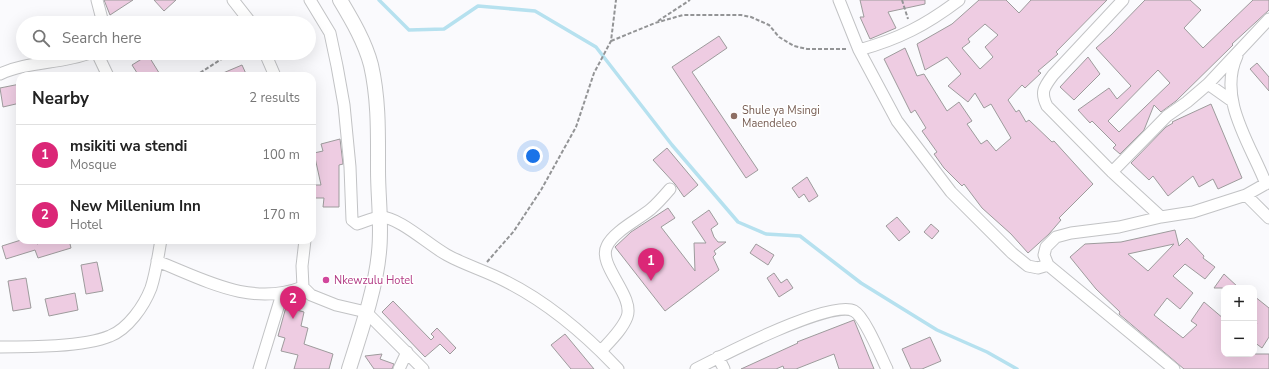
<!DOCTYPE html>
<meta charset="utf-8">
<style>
body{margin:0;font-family:"Nunito Sans",sans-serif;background:#f2f2f2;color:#222}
.controls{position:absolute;right:12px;bottom:12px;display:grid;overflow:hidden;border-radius:8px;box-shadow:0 4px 16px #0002}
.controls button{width:36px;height:36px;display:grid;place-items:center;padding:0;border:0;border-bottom:1px solid #e0e0e0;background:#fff;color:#222;font:20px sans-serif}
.you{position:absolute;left:533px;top:156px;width:14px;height:14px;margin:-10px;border:3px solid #fff;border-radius:50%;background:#1a73e8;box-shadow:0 0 0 6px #1a73e833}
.badge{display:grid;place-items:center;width:26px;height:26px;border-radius:50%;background:#db2777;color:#fff;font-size:13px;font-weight:700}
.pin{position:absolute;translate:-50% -33px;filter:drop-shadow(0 1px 2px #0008)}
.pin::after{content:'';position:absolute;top:21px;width:14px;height:12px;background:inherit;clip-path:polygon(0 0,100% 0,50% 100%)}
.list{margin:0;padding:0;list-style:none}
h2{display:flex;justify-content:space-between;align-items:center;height:52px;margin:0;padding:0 16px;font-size:17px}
h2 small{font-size:13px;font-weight:400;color:#767676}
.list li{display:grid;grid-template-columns:26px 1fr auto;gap:12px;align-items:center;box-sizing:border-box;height:60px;padding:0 16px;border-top:1px solid #e0e0e0}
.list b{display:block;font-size:15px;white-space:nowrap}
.list p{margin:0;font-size:13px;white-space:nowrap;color:#767676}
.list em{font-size:13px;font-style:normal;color:#767676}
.icon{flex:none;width:22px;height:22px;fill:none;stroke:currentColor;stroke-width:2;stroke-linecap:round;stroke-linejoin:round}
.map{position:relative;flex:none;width:1269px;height:369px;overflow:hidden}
.search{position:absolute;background:#fff;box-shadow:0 4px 16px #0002;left:16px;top:16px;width:300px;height:44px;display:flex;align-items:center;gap:10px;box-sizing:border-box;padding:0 14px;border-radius:22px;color:#767676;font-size:15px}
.panel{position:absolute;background:#fff;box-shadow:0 4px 16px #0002;left:16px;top:72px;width:300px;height:172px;border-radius:12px}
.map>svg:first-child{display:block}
</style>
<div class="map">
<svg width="1269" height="369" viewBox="0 0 1269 369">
<rect width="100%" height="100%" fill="#fafafd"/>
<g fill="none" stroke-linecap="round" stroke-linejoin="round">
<path stroke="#b6e1ef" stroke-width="3.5" d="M379,0L409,30L444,29L478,6L535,11L596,47L672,145L738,222L766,234L800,236L861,283L937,330L987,352L1017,369"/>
</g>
<path fill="#eecce2" stroke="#9d9b9c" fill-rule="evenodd" d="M104,0H133L110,15Z
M154,0H176L164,11Z
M860,0H925V4L888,12L896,28L870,39L860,17H864Z
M979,0H1006L1019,13L1031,0H1107L1056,52L1058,54L1038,71L1041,73L1025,88L1022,85L1008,100L1016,112L1019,110L1026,122L1029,120L1052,142L1054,141L1093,184L1059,218L1061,220L1049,234L1028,253L1011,234L982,208L964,184L962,186L944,168L934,154L937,152L922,131L926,128L915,110L911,113L884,59L905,48L917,76L924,74L947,111L959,102L972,121L967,124L981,144L987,140L996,151L1011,138L991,104L984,108L975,93L968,102L948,86L961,74L947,57L925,70L917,44L952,24ZM985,24L998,35L985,47L993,57L980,69L962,48L970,42L968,39Z
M1145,0H1190L1201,10L1184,28L1203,48L1253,0H1269V10L1232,44L1233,45L1176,101L1161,112L1154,105L1144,130L1120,154L1113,148L1116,145L1092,121L1090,123L1078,110L1109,88L1117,99L1131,86L1096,48L1111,35ZM1158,70L1170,83L1119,132L1108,121Z
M719,36L727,48L692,72L758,170L746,178L672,67Z
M148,55L161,76H139L132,65Z
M1088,57L1100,74L1074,100L1060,87Z
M1257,63L1269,77V91L1250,69Z
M242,65L247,76H216Z
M20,84V103L3,107L0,88Z
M1211,104L1242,178L1218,189L1213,179L1199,187L1193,176L1168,196L1153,176L1149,180L1131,163L1166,127L1173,123L1172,122Z
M340,139L343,164L339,165V207H323L324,198H315V185H321L314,153L323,151L321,144Z
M667,148L698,185L684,197L675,184L653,160Z
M807,177L818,196L809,202L804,194L799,198L792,188Z
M668,208L675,218L661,227L695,271L694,243H706L692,222L709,210L718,224L711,229L714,237L718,242H726L714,251L716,254L713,257L719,270L665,311L615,247L631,232Z
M897,217L910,232L899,241L886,226Z
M931,224L939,231L932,239L924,232Z
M1175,230L1179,246L1187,238L1204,256L1203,258L1215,267L1205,279L1185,264L1173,276L1193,293L1180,309L1167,298L1154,315L1183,338L1197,325L1191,321L1204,302L1224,319V354H1269V369H1184L1119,314L1120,312L1096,289L1070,257L1085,244L1121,242ZM1174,244L1148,271L1128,254Z
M21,240H36L37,244L49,240H69L71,248L38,258L35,250L6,259L2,246Z
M756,244L774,255L768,265L750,253Z
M97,262L103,291L86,294L81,265Z
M774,273L781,283L787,279L793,288L779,297L767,278Z
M1224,274L1239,288H1214Z
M26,278L31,308L13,311L8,281Z
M75,293L78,310L49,316L45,299Z
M1254,296L1269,308V337L1262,348L1254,342V327L1257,323L1254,321Z
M393,301L431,340L434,337L431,334L437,328L456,348L450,354L440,344L425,357L382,312Z
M286,307L304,312L301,326L308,328L304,344L333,354L329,369H294L298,355L281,351L285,338L278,336Z
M854,320L874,369H839L834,354L796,369H784L783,366L776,369H741L798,343L797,342Z
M565,334L594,369H571L551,345Z
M930,337L941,361L922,369H911L902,349Z
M382,354L380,359L394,364L392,369H374L365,356Z"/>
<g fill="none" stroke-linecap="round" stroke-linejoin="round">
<g stroke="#c2c3c5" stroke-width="13">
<path id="minor" d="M97,0L103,23
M233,0L251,23
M310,0L330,33L337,66L344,105L350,167L352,220L357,224C364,222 374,217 381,217C399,217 430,246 447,255C465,265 486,271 505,281C549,303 585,334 618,369
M839,0L859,50L897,121L951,192L1012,253L1028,266L1038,268L1048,265
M1123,0L1053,75C1044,87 1040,92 1047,106L1112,172L1161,217
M859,50C899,39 926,25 959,0
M97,53L108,76
M265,53L275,76
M1237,56C1217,99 1251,145 1266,184
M0,74C28,61 61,64 90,53
M1208,84L1232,101
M1112,172L1167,116L1187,102L1208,84L1269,19
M1246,195L1269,218
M305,240L302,266L303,287L311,295L336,305L366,312L423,369
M157,261C205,280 251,307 303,287
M0,347C29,347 84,347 110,336C128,329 144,306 151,288C156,273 158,256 161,240
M601,351C610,341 622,330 627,317C635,296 597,265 607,246C613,232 639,219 651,209C658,203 664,196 670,189
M718,357L724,369
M259,369L282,294
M399,369L407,352
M696,369C721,356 831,299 854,311C865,317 881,357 887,369
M1174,369L1048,265L1044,255L1046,247L1056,237L1071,233L1119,227L1161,217L1193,212L1246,195L1269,182"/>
</g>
<g stroke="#c2c3c5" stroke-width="16">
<path id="major" d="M340,0C352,20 365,42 371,65C379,100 378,135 378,170C378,198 382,225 379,252C376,288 360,334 349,369"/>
</g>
<path stroke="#939496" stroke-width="2" stroke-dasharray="4 2" stroke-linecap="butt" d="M902,0L908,19
M658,21L690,0
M611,41L655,23L683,15H741L751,17L769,25L779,37L794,46L807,49H846
M195,76L231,53
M487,262L514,231L541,190L576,127L594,73L611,41L616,0"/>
<use href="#minor" stroke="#fff" stroke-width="11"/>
<use href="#major" stroke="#fff" stroke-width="14"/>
</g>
<circle fill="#8d6e63" stroke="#fff" stroke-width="1.5" cx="734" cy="116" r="4"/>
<circle fill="#d1479c" stroke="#fff" stroke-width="1.5" cx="326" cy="280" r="4"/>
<g text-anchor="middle" stroke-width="3" stroke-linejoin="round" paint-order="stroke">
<g font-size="11" fill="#785e54" stroke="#fff" text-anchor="start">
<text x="742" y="114">Shule ya Msingi<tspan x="742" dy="13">Maendeleo</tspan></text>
</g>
<g font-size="11" fill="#b23c85" stroke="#fff" text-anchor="start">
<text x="334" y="284">Nkewzulu Hotel</text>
</g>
</g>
</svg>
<div class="controls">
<button>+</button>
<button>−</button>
</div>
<div class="you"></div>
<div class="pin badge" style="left:651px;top:281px">1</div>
<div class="pin badge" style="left:293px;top:319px">2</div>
<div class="search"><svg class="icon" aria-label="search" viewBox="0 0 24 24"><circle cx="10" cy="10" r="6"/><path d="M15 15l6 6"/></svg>Search here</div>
<section class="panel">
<h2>Nearby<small>2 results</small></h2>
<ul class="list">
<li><span class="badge">1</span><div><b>msikiti wa stendi</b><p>Mosque</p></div><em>100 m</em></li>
<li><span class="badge">2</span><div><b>New Millenium Inn</b><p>Hotel</p></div><em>170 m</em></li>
</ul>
</section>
</div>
